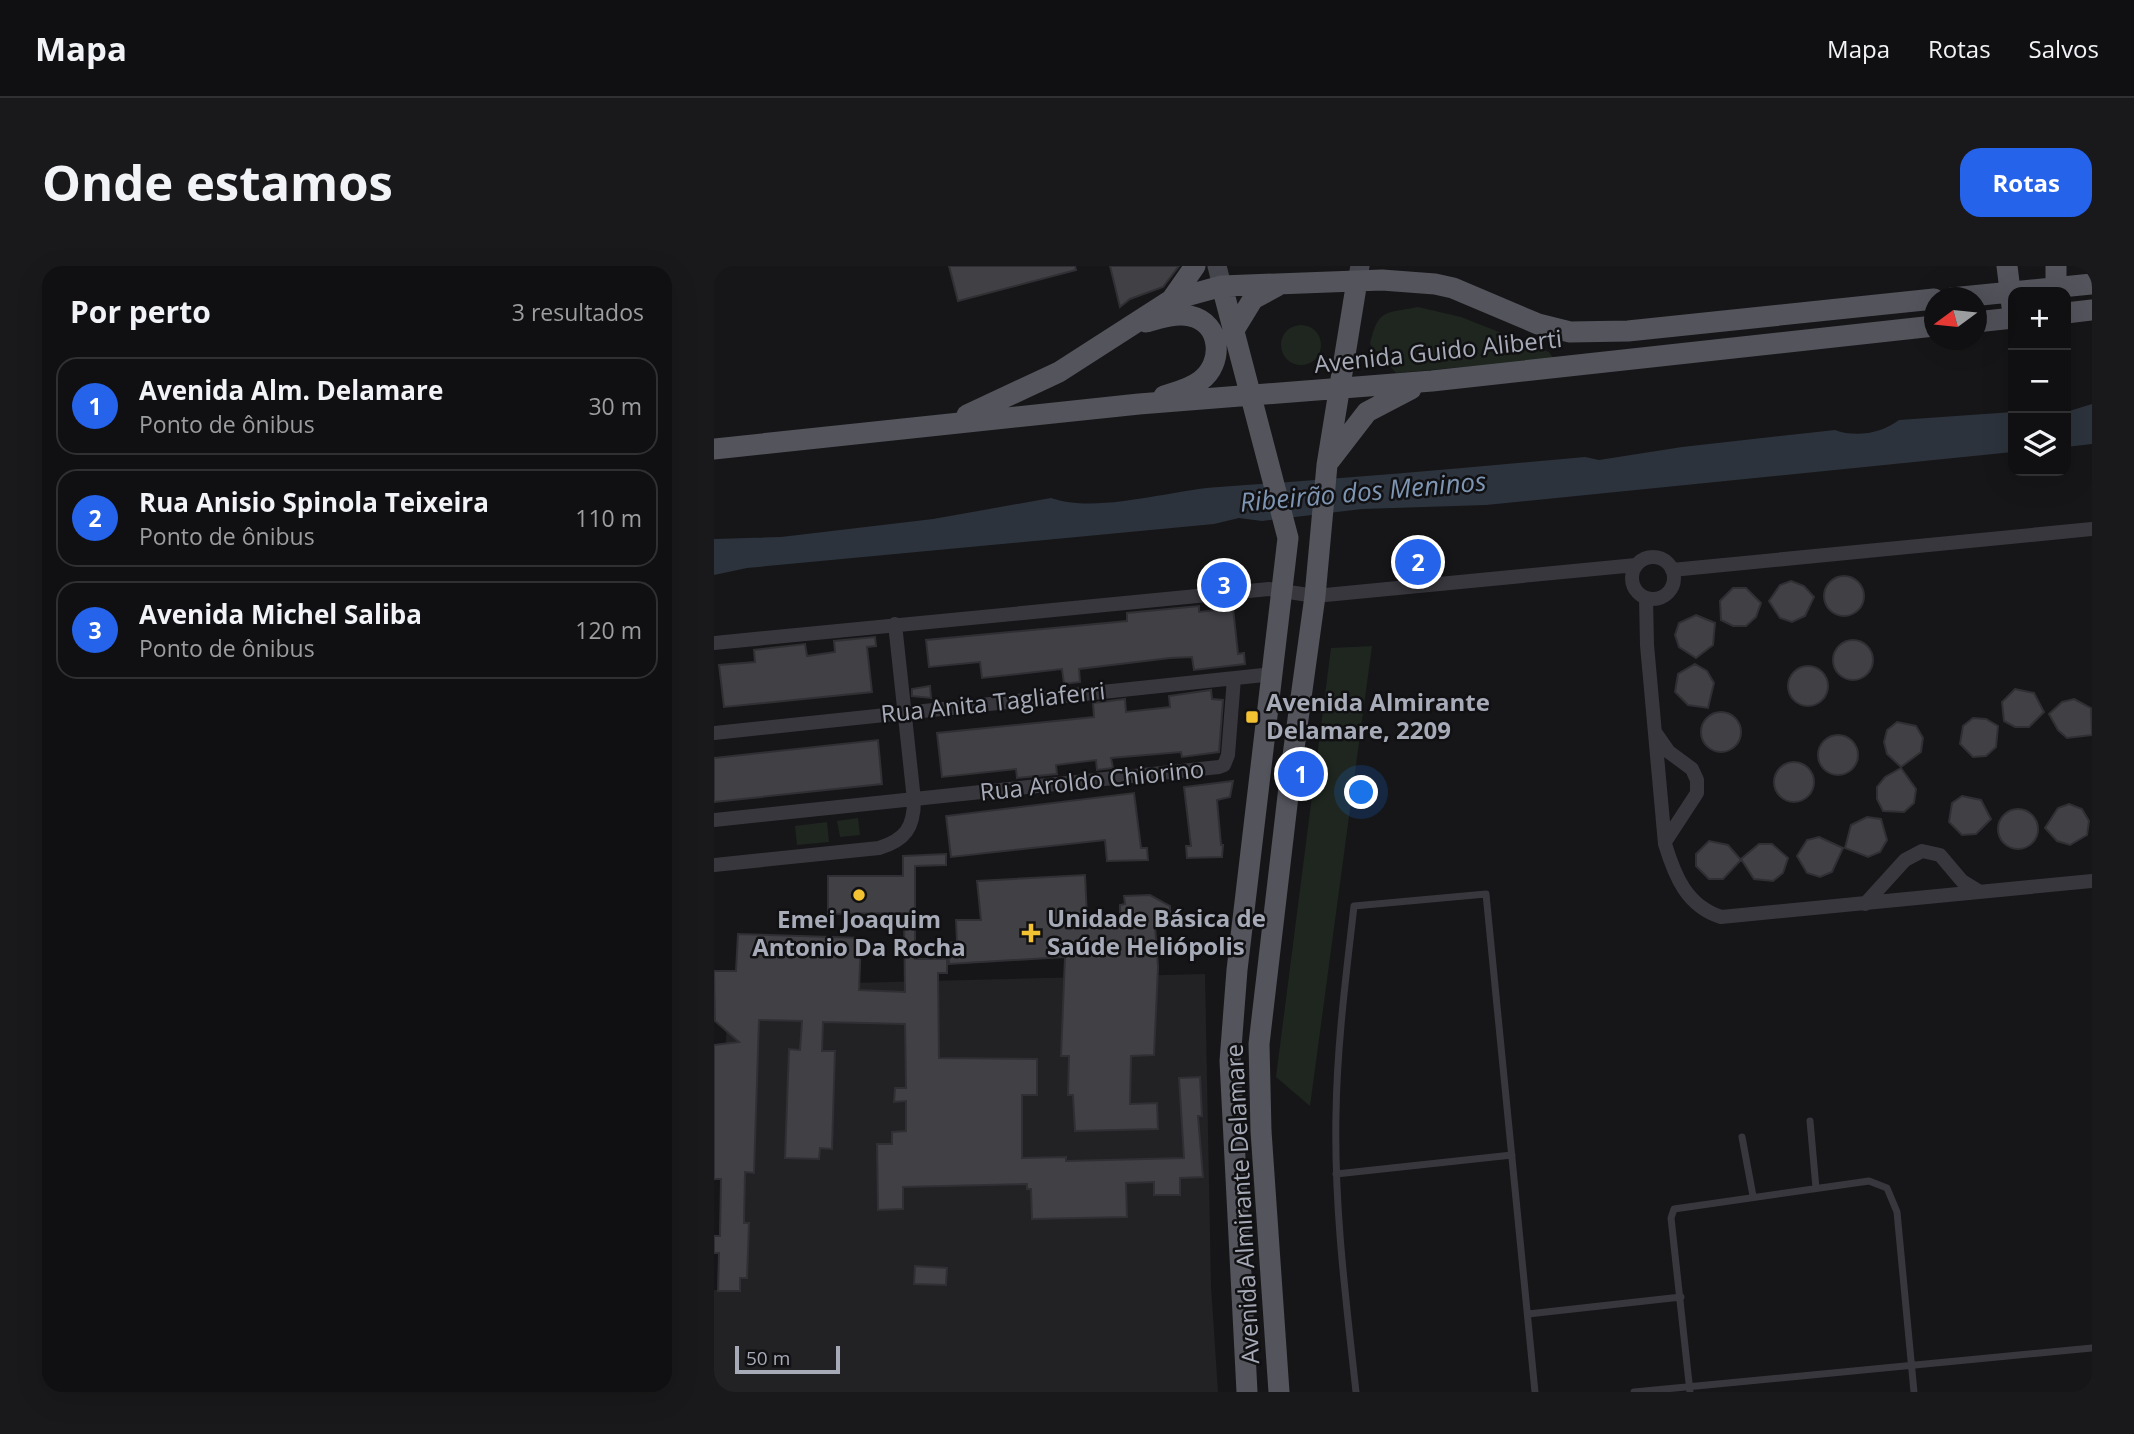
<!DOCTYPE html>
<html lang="pt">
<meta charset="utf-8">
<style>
body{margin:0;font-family:"Open Sans",sans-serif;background:#19191b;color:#f1f3f6}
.controls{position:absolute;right:21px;top:21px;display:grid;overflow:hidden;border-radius:14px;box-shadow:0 7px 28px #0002}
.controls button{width:63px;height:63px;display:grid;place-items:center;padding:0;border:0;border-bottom:2px solid #303032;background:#101012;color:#f1f3f6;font:35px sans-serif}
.compass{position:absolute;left:1210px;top:21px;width:63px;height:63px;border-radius:50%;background:#101012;box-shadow:0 7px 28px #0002;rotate:255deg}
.scale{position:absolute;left:21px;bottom:18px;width:105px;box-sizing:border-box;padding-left:7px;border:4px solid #a7abb8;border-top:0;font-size:19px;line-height:24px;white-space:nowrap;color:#a7abb8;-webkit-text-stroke:5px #111113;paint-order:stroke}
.you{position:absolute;left:648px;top:527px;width:24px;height:24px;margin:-18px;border:5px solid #fff;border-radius:50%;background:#1a73e8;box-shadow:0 0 0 10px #1a73e833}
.badge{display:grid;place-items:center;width:46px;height:46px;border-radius:50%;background:#2563eb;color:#fff;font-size:23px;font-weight:700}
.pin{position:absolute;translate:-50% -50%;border:4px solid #fff;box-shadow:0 2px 7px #0006}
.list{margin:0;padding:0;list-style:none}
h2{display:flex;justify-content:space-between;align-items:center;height:91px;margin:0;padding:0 28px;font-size:30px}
h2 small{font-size:23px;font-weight:400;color:#9c9d9f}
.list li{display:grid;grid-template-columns:46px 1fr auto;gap:21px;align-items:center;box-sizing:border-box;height:98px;margin:0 14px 14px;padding:0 14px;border:2px solid #303032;border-radius:21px}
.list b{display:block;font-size:26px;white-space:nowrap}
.list p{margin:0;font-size:23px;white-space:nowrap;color:#9c9d9f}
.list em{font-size:23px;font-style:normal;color:#9c9d9f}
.icon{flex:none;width:38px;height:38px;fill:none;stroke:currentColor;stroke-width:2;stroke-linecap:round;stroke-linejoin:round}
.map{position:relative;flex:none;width:1378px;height:1126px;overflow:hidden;border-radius:21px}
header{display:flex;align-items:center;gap:42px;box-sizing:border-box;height:98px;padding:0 35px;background:#101012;border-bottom:2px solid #303032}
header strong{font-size:33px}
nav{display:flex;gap:38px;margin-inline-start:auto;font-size:24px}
.intro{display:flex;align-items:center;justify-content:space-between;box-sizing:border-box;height:168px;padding:0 42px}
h1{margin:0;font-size:49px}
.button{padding:18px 32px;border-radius:21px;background:#2563eb;color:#fff;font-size:24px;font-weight:700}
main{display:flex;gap:42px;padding:0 42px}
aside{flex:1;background:#101012;border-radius:21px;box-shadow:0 7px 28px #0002}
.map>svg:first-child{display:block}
</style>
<header>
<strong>Mapa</strong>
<nav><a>Mapa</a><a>Rotas</a><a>Salvos</a></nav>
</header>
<div class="intro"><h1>Onde estamos</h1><a class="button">Rotas</a></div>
<main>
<aside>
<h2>Por perto<small>3 resultados</small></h2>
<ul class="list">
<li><span class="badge">1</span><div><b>Avenida Alm. Delamare</b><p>Ponto de ônibus</p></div><em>30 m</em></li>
<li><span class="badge">2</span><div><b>Rua Anisio Spinola Teixeira</b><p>Ponto de ônibus</p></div><em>110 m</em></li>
<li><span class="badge">3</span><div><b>Avenida Michel Saliba</b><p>Ponto de ônibus</p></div><em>120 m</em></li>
</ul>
</aside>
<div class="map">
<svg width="1378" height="1126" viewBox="0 0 1378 1126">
<rect width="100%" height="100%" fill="#161618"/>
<path fill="#222225" d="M491,708L497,1020L504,1126H0V1024H3L14,720Z"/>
<path fill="#1e261f" d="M704,41L747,51L835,86L840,93L682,107L656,78C665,42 670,48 704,41Z
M567 79a20 20 0 1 1 40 0a20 20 0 1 1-40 0Z
M658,380L596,840L562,811L617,382Z
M144,552L146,569L126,571L123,555Z
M113,556L115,576L83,579L81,560Z"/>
<path fill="#2c333c" d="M1378,138V178L1352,181V146Z
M1299,146V186L772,239L648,243L548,255L525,252L500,258L33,302L0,309V273L67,271L219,253L337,232C383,248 456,224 505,221C627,213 749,202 871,191L885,194L968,181L1121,164C1142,172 1168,167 1185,154Z"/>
<path fill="#404045" stroke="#303034" stroke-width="2" d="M235,0H361L362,4L244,35Z
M396,0H465L449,21L416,33L406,41Z
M1110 330a20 20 0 1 1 40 0a20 20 0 1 1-40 0Z
M1077,315L1090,320L1100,331L1091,350L1078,356L1066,352L1055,335L1066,319Z
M1019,322H1032L1047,337L1042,351L1032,360H1019L1007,354L1006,335Z
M485,340V346L519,342L524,388L530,387L531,398L480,404L478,391L456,392L365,403L366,416L350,418L348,403L268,412L266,396L215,401L212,374L413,355V347Z
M982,349L1001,357L999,379L982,392L965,381L961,369L965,357Z
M161,371L162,380L153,381L158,426L10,441L5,399L41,396L40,384L91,378L93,390L121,386L120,375Z
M1119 394a20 20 0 1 1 40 0a20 20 0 1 1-40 0Z
M981,398L993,405L1000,417L994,442L974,439L961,426L964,408Z
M1074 420a20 20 0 1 1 40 0a20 20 0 1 1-40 0Z
M216,420L217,432L198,430V423Z
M1301,423L1320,427L1330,446L1315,461H1301L1290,455L1288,436Z
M497,424L498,433L509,434L505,486L468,491L467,486L397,492L399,502L383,504L382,494L342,499L343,508L303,512L302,503L228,511L223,467L380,451L379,437L388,436L411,433L412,446L456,441L455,430Z
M1360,433L1377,442L1378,469L1353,472L1344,464L1335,448L1348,436Z
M987 466a20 20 0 1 1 40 0a20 20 0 1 1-40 0Z
M1259,452L1272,453L1284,460L1282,481L1272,490L1259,491L1246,478L1249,460Z
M1183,456L1202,460L1209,472L1207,486L1187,501L1173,488L1170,476L1173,464Z
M1104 489a20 20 0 1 1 40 0a20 20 0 1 1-40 0Z
M164,474L168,518L0,536V492Z
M1060 516a20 20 0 1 1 40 0a20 20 0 1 1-40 0Z
M1187,502L1202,523L1200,537L1190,546L1169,545L1163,533V521L1171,511Z
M519,515L516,531L503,534L507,579H509L508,591L473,592L472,580H477L470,521Z
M420,527L427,582H433L434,594L393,595L391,574L237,591L232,550Z
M1248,530L1267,534L1277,553L1262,568L1248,569L1235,556L1238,537Z
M1355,538L1368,543L1375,555L1373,569L1356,579L1343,575L1331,562L1344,542Z
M1284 563a20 20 0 1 1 40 0a20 20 0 1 1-40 0Z
M1153,551L1167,553L1173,574L1166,586L1154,591L1131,582L1137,559Z
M1105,571L1129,582L1118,606L1106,611L1093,607L1083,590L1093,574Z
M995,575L1014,579L1027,594L1009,613H995L982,600V588Z
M1045,578H1058L1074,592L1069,607L1059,615L1040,613L1027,593Z
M232,588V599L201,600V693H233V707H224L225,792L323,793V829H308V892L352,891V895L470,892L465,812L486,811L488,850H484L489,911L466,912V929H440V916L412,917L413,951L318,953L317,923H313V918L189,921V943L164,944L163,878H178V866L192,865V835L180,836L181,822H192L191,758L109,756L108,785H121L118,883L106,882L105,893L71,892L75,783L86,784L88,755L45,754L40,907L31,906L30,957H35L33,1012H26V1025H4L5,987H0V970H6L7,913H0V779L25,776L1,755L0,705H22L24,668L147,672L145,724L191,726L190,647L114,648V610H189V590Z
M371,609L373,651L406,650V639L411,638L410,630L436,629L456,640V653L441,660L444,701L440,789L417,790L416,838L443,837L444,863L361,865L359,829H354L355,790H347L351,691L235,698L234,677L243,676L242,654H267L263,615Z
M201,1000L233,1002L232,1019L200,1018Z"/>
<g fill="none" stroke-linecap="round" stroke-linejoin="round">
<path stroke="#37373d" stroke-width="7" d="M1096,855L1102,922
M1028,871L1039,930
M622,908L798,889
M814,1048L967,1031
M642,1126C632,1034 620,942 622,848C623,779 632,710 640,640L772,628L821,1126
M920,1126L1378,1082
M976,1126L957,952L960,943L1155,915L1173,922L1183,946L1200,1126"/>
<path stroke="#37373d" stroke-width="14" d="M918 312a21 21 0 1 1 42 0a21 21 0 1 1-42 0Z
M958,304L1378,263
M932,332L933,379L951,578C961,611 973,640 1007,651L1378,615
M0,377L555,323L601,330L922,299
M941,466L955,486L978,503L983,514V527L951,576
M0,467L559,408
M0,554L505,501L510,499L514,489L520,412
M0,599L165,582C191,574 200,562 200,534L181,358
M1151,638L1191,594L1208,585L1226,589L1248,615L1266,626"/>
<path stroke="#45464d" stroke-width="19" d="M503,0L508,20
M643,15L646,0"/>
<path stroke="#53545c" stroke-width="21" d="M1293,0L1299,49
M508,20L574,272L523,704L516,795L533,1126
M1342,26V0
M1237,32L1378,18
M458,33L481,0
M1352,47L1378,44
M432,56C446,52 462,47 476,50C508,57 510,98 486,115C476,123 462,126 450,130
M1262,56L1299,52
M520,64L539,33L563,20
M253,149L345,106L457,34L508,20L668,14L721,18L739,22L824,58L856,66L914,65L1220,33
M0,183L425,138L718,115L1220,60
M616,194L653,146L697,123
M565,1126L547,865L545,778L577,504L601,330L613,199L643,15"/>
</g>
<g fill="#f3c232" stroke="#111113" stroke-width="2.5">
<rect x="531" y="444" width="14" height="14" rx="3.5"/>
<circle cx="145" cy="629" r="7"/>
<path d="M313.5 656.5h7v7h7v7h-7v7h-7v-7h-7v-7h7z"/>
</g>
<g text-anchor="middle" stroke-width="5" stroke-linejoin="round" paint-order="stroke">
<g font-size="24" fill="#a7abb8" stroke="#111113">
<text transform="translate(724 86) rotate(-6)" y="8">Avenida Guido Aliberti</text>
<text transform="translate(279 437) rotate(-6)" y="8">Rua Anita Tagliaferri</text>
<text transform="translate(378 515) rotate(-6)" y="8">Rua Aroldo Chiorino</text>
<text transform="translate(529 938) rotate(-93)" y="8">Avenida Almirante Delamare</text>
</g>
<g font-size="24" font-weight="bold" fill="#a7abb8" stroke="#111113" text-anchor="start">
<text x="552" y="445">Avenida Almirante<tspan x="552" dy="28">Delamare, 2209</tspan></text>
<text x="333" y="661">Unidade Básica de<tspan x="333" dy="28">Saúde Heliópolis</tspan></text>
<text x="145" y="662" text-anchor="middle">Emei Joaquim<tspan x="145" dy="28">Antonio Da Rocha</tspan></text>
</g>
<g font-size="26" font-style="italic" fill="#7e96b3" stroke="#111113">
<text transform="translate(649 226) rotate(-5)" y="9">Ribeirão dos Meninos</text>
</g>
</g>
</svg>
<div class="controls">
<button>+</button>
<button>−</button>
<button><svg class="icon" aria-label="layers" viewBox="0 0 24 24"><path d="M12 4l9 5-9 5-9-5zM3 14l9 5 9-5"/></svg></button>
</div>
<svg class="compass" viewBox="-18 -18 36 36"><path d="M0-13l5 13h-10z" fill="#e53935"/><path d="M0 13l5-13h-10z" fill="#9c9d9f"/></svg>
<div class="scale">50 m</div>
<div class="you"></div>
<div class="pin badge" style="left:587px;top:508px">1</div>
<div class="pin badge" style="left:704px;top:296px">2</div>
<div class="pin badge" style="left:510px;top:319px">3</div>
</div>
</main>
